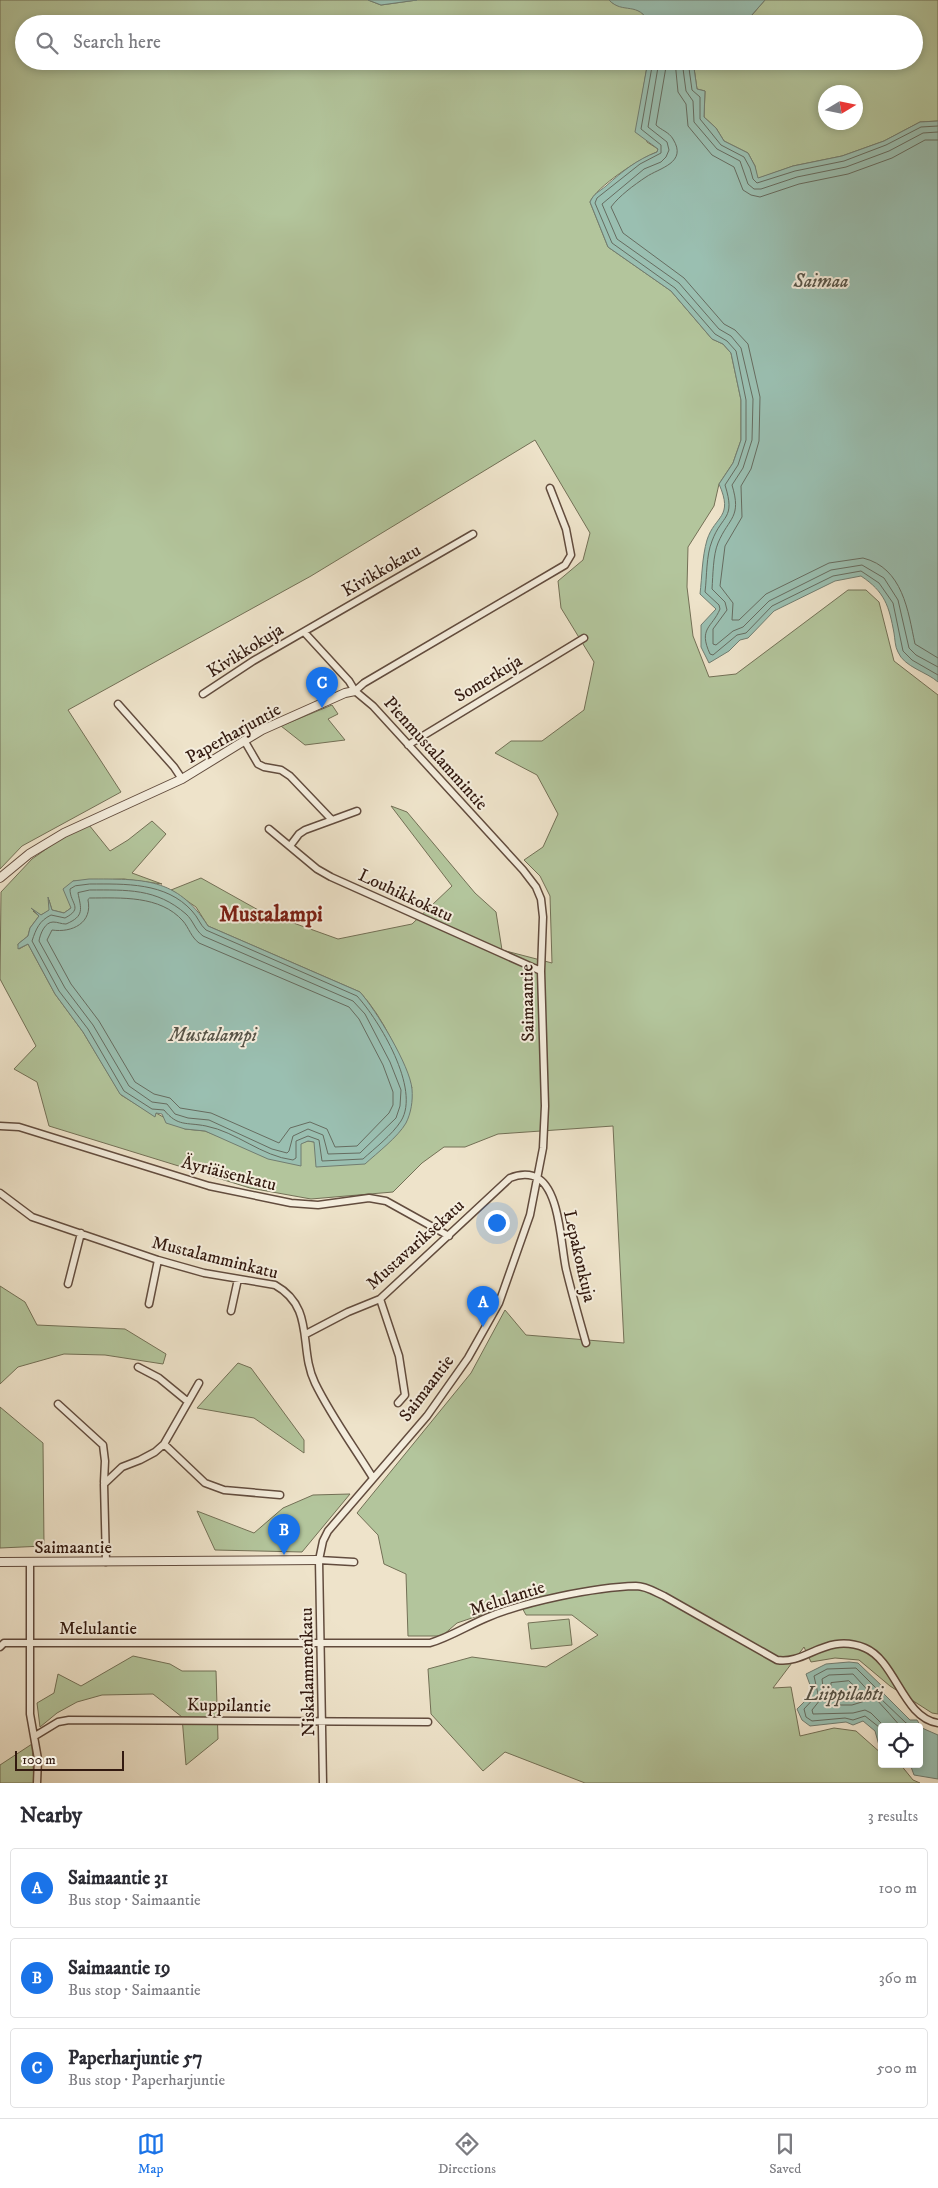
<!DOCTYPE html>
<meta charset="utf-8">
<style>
body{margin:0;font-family:"IM FELL DW Pica",serif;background:#f7f7f7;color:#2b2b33}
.controls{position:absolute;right:15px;bottom:15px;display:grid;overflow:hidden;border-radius:5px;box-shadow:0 2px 8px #0003}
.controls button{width:45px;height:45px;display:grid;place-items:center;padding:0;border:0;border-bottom:1px solid #e1e1e2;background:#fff;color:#2b2b33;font:25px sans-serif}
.compass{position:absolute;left:818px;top:85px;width:45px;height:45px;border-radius:50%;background:#fff;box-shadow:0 2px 8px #0003;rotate:80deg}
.scale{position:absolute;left:15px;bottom:12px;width:109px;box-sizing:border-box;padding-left:5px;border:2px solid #331a10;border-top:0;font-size:14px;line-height:18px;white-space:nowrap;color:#331a10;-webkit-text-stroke:4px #f4eddd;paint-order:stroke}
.you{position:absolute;left:496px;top:1222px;width:18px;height:18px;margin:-12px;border:4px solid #fff;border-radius:50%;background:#1a73e8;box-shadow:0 0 0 8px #1a73e833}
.badge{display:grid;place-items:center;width:32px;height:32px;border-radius:50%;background:#1a73e8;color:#fff;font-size:16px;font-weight:700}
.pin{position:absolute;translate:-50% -41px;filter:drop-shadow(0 1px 2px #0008)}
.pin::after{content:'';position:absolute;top:26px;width:18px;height:15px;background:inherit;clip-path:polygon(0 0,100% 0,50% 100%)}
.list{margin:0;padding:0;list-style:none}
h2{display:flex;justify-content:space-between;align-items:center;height:65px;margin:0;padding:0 20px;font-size:21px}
h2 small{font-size:16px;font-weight:400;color:#7c7c81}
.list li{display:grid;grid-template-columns:32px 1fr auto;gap:15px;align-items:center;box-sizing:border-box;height:80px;margin:0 10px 10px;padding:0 10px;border:1px solid #e1e1e2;border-radius:5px}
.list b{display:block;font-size:19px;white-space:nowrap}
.list p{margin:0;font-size:16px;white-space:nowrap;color:#7c7c81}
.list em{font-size:16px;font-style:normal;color:#7c7c81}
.icon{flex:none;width:28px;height:28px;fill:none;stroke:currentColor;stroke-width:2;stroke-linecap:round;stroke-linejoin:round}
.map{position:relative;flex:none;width:938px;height:1783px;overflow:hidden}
.search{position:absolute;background:#fff;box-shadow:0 2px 8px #0003;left:15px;right:15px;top:15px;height:55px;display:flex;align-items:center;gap:12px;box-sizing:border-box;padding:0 18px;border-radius:28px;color:#7c7c81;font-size:19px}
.sheet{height:335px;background:#fff}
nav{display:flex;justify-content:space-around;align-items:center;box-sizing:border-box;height:70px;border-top:1px solid #e1e1e2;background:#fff;font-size:14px;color:#7c7c81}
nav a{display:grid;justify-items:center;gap:2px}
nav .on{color:#1a73e8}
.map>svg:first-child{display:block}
</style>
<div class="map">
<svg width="938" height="1783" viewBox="0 0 938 1783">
<rect width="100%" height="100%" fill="#eee3ca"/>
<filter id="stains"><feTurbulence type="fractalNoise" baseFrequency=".004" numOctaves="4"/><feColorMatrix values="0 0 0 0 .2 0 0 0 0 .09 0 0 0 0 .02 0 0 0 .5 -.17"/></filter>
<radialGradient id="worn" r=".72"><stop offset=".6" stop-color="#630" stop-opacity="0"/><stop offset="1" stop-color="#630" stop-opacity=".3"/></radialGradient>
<path fill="#b3c59c" stroke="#737056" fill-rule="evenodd" d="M0,0H368L381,5L417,0H609C616,7 626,7 636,7L646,17L650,24H24V61H648L640,108L647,142L658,149L657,152C640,158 596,187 590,202L608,247L671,291L712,339L723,344L731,353L741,400V440L733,463L719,484L714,506L688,547L687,587L693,636L709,677L736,674L848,590H866L879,602L894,661L938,695V1714L932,1713L890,1686L859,1660L835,1658L811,1662L804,1647L773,1688L791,1687L800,1736L834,1728L856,1731L882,1754V1764H900L913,1780L920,1783H585L505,1752L483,1771L431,1714L428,1669L472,1657L546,1667L598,1635L572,1615H526L519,1602L457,1623L442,1636H408L406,1574L384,1564L378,1535L357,1513L471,1373L505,1310L526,1335L624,1343L613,1126L498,1134L465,1147H444L422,1163L393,1192L311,1199L250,1188L49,1126L37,1082L14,1069L36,1046L0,979L1,892L32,859L59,840L89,825L110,851L128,840L152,821L166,834L132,873L162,884L124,879L73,881L71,908L64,913L52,910L49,900L50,910L41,915L33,911L39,916L30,928L28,936L18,944L19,949L28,944L55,994L83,1032L121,1095L155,1116L156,1113L185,1129L205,1131L233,1142L301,1143L308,1141L314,1142L412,1088C399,1054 385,1020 360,992L208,926L196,907L171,890L201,878L260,911L338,939L412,924L452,886L391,806L407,812L475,893L496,912L502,950L552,963L550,896L540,876L524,860L543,847L558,814L537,775L495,753L511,741H542L584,710L594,662L561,608L558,581L583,560L590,533L535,440L311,576L68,710L121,792L22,846L0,869Z
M765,0H938V121L920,122L884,141L842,156L793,166L757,179L755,166L748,153L724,141L716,128L704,117L705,91L697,89L693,61H914V24H744ZM826,92H856V122H826Z
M332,705L338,714L328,719L345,740L305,745L281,726Z
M0,1286L25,1302L37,1325L125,1329L166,1354L163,1364L105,1355L64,1354L18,1367L0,1384Z
M238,1363L251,1368L304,1440V1453L254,1418L197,1408Z
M0,1407L43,1443L44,1546L0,1548Z
M350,1494L302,1552L215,1550L197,1511L254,1533L283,1508L313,1495Z
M569,1619L572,1645L531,1649L528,1623Z
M133,1656L170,1664L182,1671H216L218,1739L186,1765L182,1717L153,1694L102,1695L77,1702L57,1713L40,1727L37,1703L54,1693L58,1674L81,1686Z
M32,1744L34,1783H0V1765Z"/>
<path fill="#9abfb1" stroke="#717d71" d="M368,0H417L381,5Z
M609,0H765L744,24H650C638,0 623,15 609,0Z
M648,61H693L697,89L705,91L704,117L716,128L724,141L748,153L755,166L758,178L793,166L842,156L884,141L920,122L938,121V682C927,672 904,667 898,652C895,647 895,639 894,633C889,606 885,592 861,576L835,581L774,611L748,638L740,640L729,651L709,663L701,647V625L716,609L700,594C702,577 702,557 707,540C715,515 734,518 719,484L733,463L741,440V400L731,353L723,344L712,339L671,291L608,247L590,202C594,193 599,192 606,186C623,171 636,160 657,152L658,149L635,132Z
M89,879C142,879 177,877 208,926L360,992C376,1010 410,1066 412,1089C413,1101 411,1113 406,1123C398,1137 377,1153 365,1164L316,1167L314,1142L308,1141L301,1144V1166L268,1159L205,1131L185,1129L166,1123L162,1114L156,1113L155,1117L120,1094L83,1032L55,994L28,944L18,949V944L28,936L30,928L39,916L31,908L41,915L49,910L48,897L52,910L64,913L71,908L63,889L73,881Z
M849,1662L858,1663L882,1686L884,1694L910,1720H917L922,1728L938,1735V1779L914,1775L910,1764H919V1727H882L880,1749L875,1731L863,1721L853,1725L846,1722L810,1726L802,1720L797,1709L813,1693L806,1674L826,1664Z"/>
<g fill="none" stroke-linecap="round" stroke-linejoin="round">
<path stroke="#666c60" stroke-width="1" d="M653,61L641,129L661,145V153L640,164L597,198L595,203L612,243L675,288L715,334L727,341L736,351L746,400V440L738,465L725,485C736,520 722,514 712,541C706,556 707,576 705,592L719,605L720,609C712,628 698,628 710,654L713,655L737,635L746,633L772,606L833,576L861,571L879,583L893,603L903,651L912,660L938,675
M659,61L648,127L667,142L669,150L666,157L661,162L644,169L602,204L617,239L679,283L719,329L731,336L741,348L753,399L752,440L743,468L732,485C742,518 729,517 718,543C713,555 713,575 712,589L725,602L727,610L713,629V644L716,645L733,631L743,627L769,601L831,570L862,565L884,578L898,600L909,648L916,655L938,667
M667,61L656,125C661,130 669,132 673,139C688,163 659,168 646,177C634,185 619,196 611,207L623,233L684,278L724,324L735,330L748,344L760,397L759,441L751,469L741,486L742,517L725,546L720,586L733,603L732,620H739L766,594L829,563L863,558C903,568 908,611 915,644L938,658
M675,61L678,92L686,104L688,126L712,155L734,167L743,190L751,195L760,197L799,184L848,174L892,158L925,140H938
M682,61L686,91L693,101L694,122L717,149L740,161L748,184L754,189H761L797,177L846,167L889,151L923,133L938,132
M688,61L692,90L700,97V119L721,145L744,157L750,168L753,179L757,183L795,171L844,161L886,145L921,127L938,126
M90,884C125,884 166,882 192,911C198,917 200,925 206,930L357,996C379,1020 421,1089 401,1121C392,1135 375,1148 363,1159L322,1161L319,1140L308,1136L296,1141V1158L293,1160C261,1156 237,1132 206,1126C186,1122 178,1127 164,1110L152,1109L124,1091L88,1029L59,991L32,941C36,929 39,921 51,915L65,918C84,908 70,904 70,889L75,886Z
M90,890C127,890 156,888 186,914C193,920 195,930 203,936L353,1001L365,1014L390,1062L401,1090L400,1106L396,1118L360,1153L328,1154L323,1135L308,1129L293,1136L289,1151L287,1153L272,1149L209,1120L188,1118L175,1114L167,1104L152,1102L129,1086L93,1025L65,988L39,941C40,934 45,922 53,922C58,922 61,924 66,924C85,916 81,909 78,893Z
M90,898C121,898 160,895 183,921C189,928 191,937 199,943L349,1007L359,1019L383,1065L393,1092V1105L389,1113L357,1146L335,1147L327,1129L310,1122L290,1128L279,1143L211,1113L180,1108L170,1098L154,1094L135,1082L99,1021L71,984L47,940L52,930C72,933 93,923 88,900Z
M849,1681L865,1696V1701L852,1705H830L831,1683Z
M885,1727L871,1713L865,1710L853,1713L813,1714L812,1710L824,1695L822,1679L829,1675L853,1674C869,1692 885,1708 901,1727
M882,1737L879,1727L865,1716L853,1720L845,1718L812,1721L806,1717L804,1709L818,1694L814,1676L827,1669L856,1668L877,1689L880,1698L906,1723L915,1727"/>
<g stroke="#624c3e" stroke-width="9">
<path id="minor" d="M304,632L349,681L355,691L373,706L523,870L536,887L541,899L543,917L541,971L545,1106L543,1148L530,1215L499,1303L468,1358L427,1416L328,1531L323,1541L319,1560L323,1783
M355,691L364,683L565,565L571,555L566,529L550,488
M203,694L253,661L473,534
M118,704L174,767L182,779
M244,740L258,764L264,767L281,770L290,776L332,820
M408,745L584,638
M269,829L317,869L331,877L541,971
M290,846L299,834L305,830L357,811
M0,1126L19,1127L209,1186L291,1203L318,1205L369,1198L386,1201L449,1236
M0,1193L32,1217L158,1260L204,1273L275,1285C316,1308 298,1348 315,1383C331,1416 354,1447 373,1478
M68,1284L81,1233
M380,1299L399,1356L405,1395L398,1403
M149,1304L158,1260
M231,1311L238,1279
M306,1334L348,1312L380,1299L510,1178C519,1174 531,1173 539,1179C560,1193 561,1246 566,1269C572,1294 579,1318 586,1343
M138,1367L159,1378L187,1401
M58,1404L103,1445L105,1461L104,1482
M164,1444L205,1483L224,1490L280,1495
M319,1560L354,1562
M30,1562V1714L38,1759L37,1783
M106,1562L104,1484L122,1467L140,1460L155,1452L164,1444L199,1383
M0,1647L4,1643H430C450,1637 467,1626 486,1618C523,1602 595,1587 636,1586C646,1586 655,1592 664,1596L777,1660C806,1665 826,1632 865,1648C896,1661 903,1718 938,1723
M35,1736L58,1722L69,1720L428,1722"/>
</g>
<g stroke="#624c3e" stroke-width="10">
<path id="tertiary" d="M0,878L29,854L64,833L182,779L262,730L345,693L355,691
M0,1562L319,1560"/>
</g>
<use href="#minor" stroke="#f4eddd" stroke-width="6"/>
<use href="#tertiary" stroke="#f4eddd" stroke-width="8"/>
</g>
<g text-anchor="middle" stroke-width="4" stroke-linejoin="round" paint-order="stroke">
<g font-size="18" fill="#331a10" stroke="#f4eddd">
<text transform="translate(381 570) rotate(-30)" y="6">Kivikkokatu</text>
<text transform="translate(245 650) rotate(-32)" y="6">Kivikkokuja</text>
<text transform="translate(488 678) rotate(-31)" y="6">Somerkuja</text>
<text transform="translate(233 733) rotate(-29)" y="6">Paperharjuntie</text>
<text transform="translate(436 753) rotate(48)" y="6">Pienmustalammintie</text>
<text transform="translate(406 895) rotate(25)" y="6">Louhikkokatu</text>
<text transform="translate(527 1003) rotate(-91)" y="6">Saimaantie</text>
<text transform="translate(229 1173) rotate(14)" y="6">Äyriäisenkatu</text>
<text transform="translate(415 1244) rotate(-42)" y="6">Mustavariksekatu</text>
<text transform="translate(580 1256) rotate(77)" y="6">Lepakonkuja</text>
<text transform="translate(215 1257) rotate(14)" y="6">Mustalamminkatu</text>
<text transform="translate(426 1388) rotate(-53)" y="6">Saimaantie</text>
<text x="73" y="1553">Saimaantie</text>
<text transform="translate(507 1598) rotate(-18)" y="6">Melulantie</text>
<text x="98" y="1634">Melulantie</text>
<text transform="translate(307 1672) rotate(-91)" y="6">Niskalammenkatu</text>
<text transform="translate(229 1705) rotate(1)" y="6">Kuppilantie</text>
</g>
<g font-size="19" font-style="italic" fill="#575448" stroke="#f4eddd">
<text x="821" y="287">Saimaa</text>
<text x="213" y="1041">Mustalampi</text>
<text x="844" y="1700">Liippilahti</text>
</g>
<g font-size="22" font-weight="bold" fill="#7a1f14" stroke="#f4eddd">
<text x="271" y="921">Mustalampi</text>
</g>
</g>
<rect width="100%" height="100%" filter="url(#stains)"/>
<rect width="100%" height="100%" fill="url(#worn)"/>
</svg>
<div class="controls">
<button><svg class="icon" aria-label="locate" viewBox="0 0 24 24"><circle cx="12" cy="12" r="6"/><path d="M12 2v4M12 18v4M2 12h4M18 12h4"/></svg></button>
</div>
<svg class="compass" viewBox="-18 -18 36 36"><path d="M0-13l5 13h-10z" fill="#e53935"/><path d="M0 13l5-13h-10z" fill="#7c7c81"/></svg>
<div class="scale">100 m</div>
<div class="you"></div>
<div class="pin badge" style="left:483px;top:1327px">A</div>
<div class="pin badge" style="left:284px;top:1555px">B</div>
<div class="pin badge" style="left:322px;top:708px">C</div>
<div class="search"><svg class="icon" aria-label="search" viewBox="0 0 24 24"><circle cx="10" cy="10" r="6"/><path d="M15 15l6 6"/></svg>Search here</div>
</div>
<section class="sheet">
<h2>Nearby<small>3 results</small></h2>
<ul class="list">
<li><span class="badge">A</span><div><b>Saimaantie 31</b><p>Bus stop · Saimaantie</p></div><em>100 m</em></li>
<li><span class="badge">B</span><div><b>Saimaantie 19</b><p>Bus stop · Saimaantie</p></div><em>360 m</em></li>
<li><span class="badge">C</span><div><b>Paperharjuntie 57</b><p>Bus stop · Paperharjuntie</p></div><em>500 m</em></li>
</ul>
</section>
<nav>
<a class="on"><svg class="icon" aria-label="map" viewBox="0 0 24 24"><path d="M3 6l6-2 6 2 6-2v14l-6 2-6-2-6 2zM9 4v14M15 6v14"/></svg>Map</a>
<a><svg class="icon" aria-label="directions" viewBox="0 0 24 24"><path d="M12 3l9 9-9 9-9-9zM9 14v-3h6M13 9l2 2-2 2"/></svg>Directions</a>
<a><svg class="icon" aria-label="saved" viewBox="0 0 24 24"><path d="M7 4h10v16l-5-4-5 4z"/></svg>Saved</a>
</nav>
